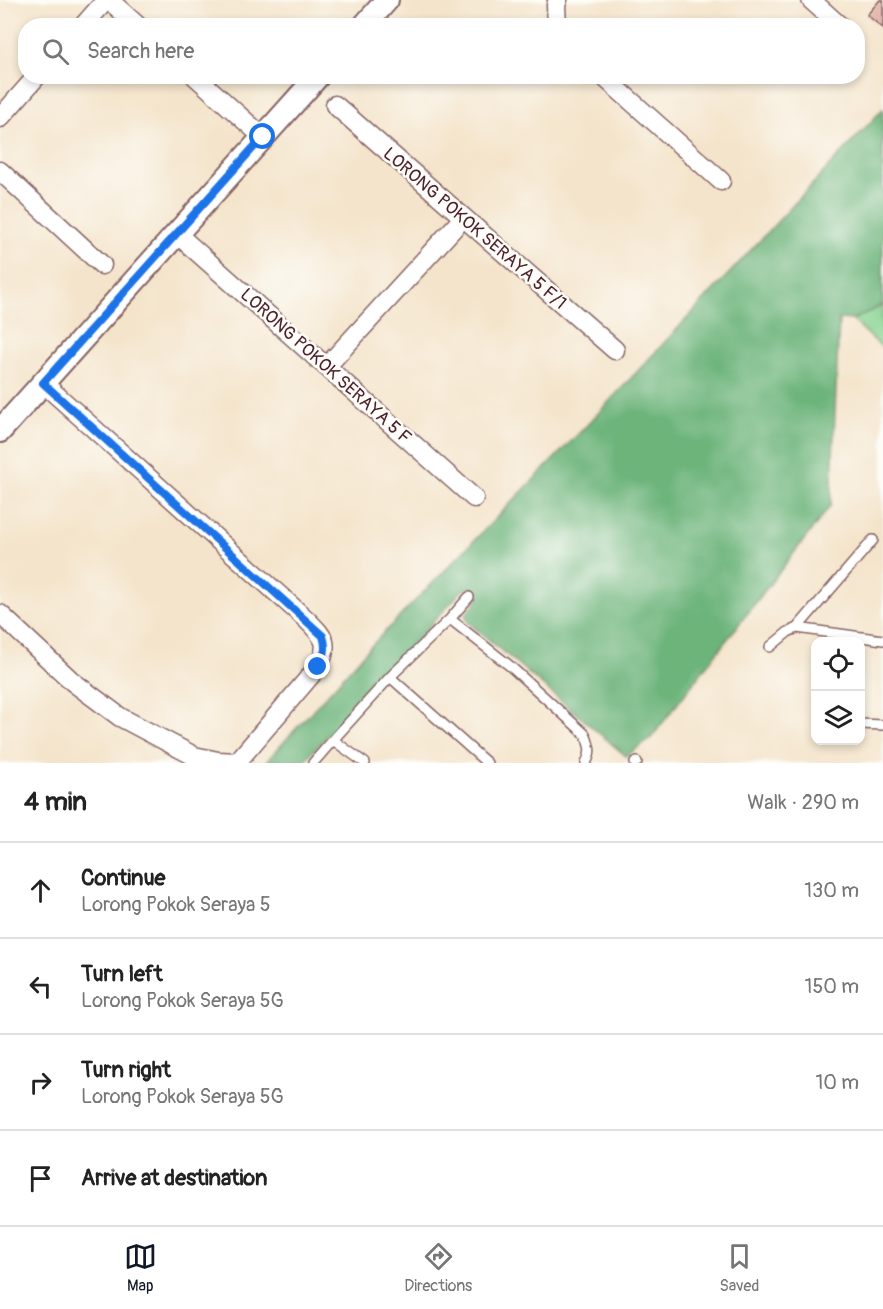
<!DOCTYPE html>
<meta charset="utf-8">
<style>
body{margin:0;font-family:Pangolin,sans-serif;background:#f2f2f2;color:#222}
.controls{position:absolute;right:18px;bottom:18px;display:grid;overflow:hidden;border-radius:12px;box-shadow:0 3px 9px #0003}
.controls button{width:54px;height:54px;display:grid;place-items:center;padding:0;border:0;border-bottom:2px solid #e0e0e0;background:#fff;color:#222;font:30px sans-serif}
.stop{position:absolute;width:18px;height:18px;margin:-14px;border:4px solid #1a73e8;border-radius:50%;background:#fff}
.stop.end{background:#1a73e8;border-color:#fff;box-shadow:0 2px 6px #0008}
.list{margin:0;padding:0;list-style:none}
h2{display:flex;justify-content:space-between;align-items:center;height:78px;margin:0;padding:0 24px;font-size:26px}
h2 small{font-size:20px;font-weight:400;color:#767676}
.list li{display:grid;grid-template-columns:39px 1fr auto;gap:18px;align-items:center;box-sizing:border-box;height:96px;padding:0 24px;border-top:2px solid #e0e0e0}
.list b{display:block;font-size:22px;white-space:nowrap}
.list p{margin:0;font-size:20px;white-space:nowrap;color:#767676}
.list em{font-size:20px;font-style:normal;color:#767676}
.icon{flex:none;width:33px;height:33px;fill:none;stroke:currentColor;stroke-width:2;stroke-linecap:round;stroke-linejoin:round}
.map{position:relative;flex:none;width:883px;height:763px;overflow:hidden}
.search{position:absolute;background:#fff;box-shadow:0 3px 9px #0003;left:18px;right:18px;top:18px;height:66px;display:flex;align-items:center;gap:15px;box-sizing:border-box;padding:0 21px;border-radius:24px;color:#767676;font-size:22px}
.sheet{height:462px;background:#fff}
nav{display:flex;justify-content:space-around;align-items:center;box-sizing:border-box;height:84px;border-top:2px solid #e0e0e0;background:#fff;font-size:16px;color:#767676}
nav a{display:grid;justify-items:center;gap:3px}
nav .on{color:#111827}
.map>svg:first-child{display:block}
</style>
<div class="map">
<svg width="883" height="763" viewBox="0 0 883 763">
<rect width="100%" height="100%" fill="#fdfcf7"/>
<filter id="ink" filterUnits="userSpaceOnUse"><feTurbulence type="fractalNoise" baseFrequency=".0167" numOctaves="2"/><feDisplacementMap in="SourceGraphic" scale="12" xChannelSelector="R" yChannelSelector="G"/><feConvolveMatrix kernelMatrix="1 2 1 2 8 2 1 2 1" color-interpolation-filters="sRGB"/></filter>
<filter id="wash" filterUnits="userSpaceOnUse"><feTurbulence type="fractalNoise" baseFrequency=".008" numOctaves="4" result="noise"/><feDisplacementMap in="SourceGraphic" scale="24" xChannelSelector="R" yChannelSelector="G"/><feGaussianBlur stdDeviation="1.35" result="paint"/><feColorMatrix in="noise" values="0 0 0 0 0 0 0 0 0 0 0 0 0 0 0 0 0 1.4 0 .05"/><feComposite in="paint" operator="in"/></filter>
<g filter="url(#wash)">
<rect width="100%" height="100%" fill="#f4e4cb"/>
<path fill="#85d290" stroke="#68785e" stroke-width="1.5" d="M883,305V348L852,320Z"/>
<path fill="#6cb47a" stroke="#5b6a52" stroke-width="1.5" d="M883,109V305L852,320L839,319L831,505L651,738L626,756L468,622L465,615L478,599C477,592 473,590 466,588L461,592L302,763H265L369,648L589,423Z"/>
<g id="blocks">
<path fill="#daa194" d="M880,0H883V28L867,15Z"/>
</g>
</g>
<g filter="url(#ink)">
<use href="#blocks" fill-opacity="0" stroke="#866463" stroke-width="1.5"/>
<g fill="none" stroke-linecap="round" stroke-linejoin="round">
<g stroke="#866463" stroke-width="12">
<path id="service" d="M450,619L510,666L585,734C590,746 592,752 586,763
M797,628L873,540
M770,647L788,632L797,628L883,640
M390,677L487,763
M860,724L883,725
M333,740L390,677L450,619L469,597
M313,763L333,740L365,763
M635,763L637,762"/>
</g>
<g stroke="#866463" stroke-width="21">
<path id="minor" d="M109,0L138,26
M811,0L840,26
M83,26L106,0
M557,26L556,5L558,0
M195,76L263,137
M603,76L721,181
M335,105L615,350
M0,118L37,76
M0,171L102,265
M177,234L474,498
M327,366L463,218
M0,614L73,682L120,717L194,756L218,761L237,762L318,667C331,643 324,637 307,620L43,383"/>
</g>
<g stroke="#866463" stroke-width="26">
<path id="tertiary" d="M364,26L387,0
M0,431L318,76"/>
</g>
<use href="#service" stroke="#fff" stroke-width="9"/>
<use href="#minor" stroke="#fff" stroke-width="18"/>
<use href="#tertiary" stroke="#fff" stroke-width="22"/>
</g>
</g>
<g fill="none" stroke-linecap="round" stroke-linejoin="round" filter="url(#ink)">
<path stroke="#1a73e8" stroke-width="8" d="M263,137L43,383L323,636C327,648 325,655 318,667"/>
</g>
<g text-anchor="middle" stroke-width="5" stroke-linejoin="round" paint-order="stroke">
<g font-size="18" fill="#4a1f2b" stroke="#fdfcf7">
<text transform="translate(475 228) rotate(41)" y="6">LORONG POKOK SERAYA 5 F/1</text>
<text transform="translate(326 366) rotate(42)" y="6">LORONG POKOK SERAYA 5 F</text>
</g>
</g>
</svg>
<div class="controls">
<button><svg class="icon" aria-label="locate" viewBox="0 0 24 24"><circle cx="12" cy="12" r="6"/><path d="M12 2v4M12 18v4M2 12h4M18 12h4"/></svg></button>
<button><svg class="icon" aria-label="layers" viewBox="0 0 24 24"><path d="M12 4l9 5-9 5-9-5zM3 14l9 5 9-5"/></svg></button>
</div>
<div class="stop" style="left:263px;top:137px"></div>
<div class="stop end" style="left:318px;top:667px"></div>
<div class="search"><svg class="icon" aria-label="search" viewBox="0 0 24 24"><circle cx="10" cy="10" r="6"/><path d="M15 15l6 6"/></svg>Search here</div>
</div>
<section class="sheet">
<h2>4 min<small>Walk · 290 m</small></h2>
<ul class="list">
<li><svg class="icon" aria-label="ahead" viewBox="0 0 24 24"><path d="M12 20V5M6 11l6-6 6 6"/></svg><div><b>Continue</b><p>Lorong Pokok Seraya 5</p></div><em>130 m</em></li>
<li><svg class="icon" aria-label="left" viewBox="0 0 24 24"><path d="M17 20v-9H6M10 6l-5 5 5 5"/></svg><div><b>Turn left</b><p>Lorong Pokok Seraya 5G</p></div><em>150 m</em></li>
<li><svg class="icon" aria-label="right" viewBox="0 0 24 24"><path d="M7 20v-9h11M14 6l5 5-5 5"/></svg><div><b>Turn right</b><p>Lorong Pokok Seraya 5G</p></div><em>10 m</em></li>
<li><svg class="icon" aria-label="arrive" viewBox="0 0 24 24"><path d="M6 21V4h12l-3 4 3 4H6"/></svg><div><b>Arrive at destination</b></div></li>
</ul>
</section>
<nav>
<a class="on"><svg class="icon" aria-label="map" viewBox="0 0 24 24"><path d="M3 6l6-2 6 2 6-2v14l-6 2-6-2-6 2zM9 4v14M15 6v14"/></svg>Map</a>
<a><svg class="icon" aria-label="directions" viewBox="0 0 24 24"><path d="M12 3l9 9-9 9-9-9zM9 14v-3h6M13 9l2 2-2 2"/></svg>Directions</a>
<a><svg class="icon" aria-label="saved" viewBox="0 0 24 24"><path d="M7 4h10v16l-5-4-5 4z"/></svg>Saved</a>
</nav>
